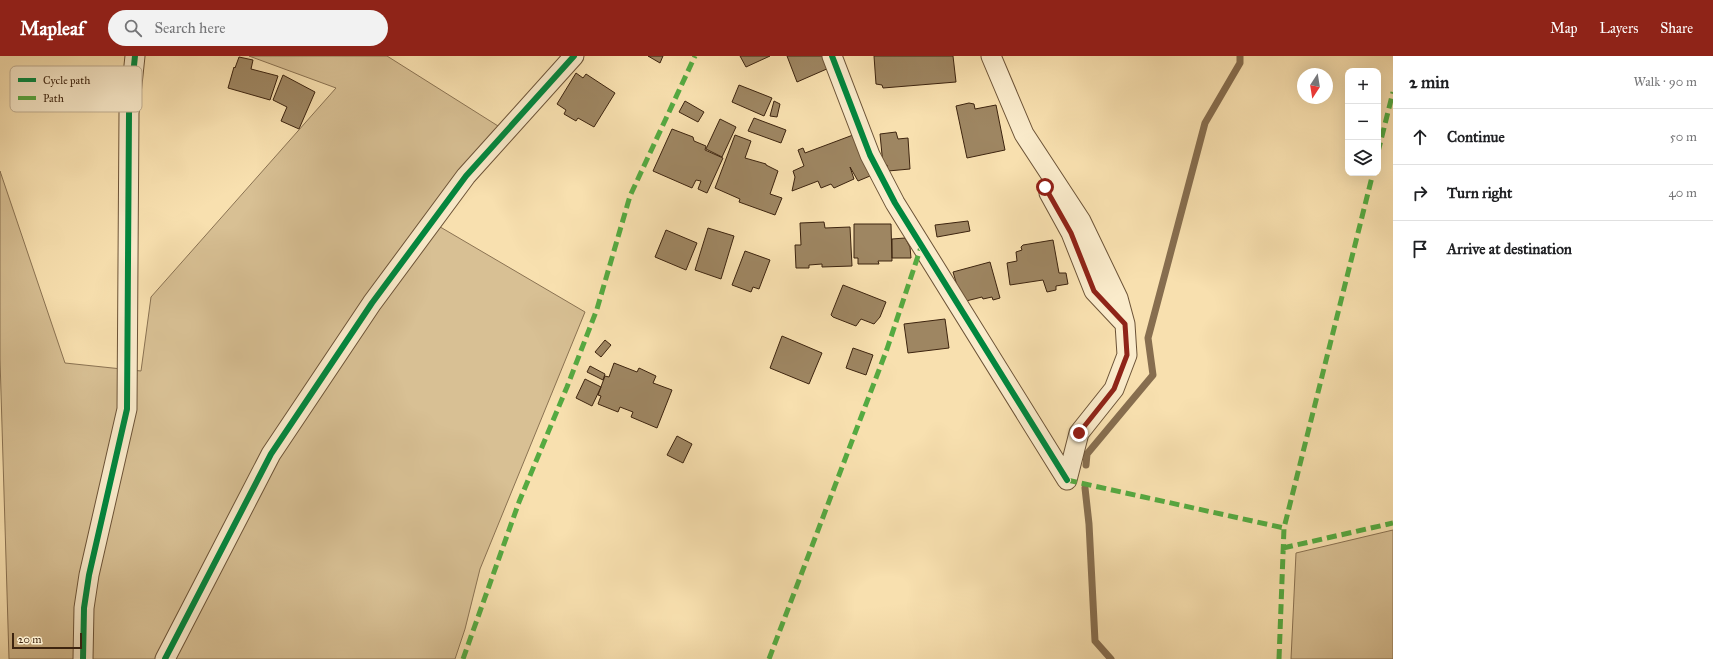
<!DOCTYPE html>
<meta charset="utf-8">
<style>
body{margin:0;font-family:"IM FELL Great Primer",serif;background:#f2f2f2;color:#202124}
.controls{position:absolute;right:12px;top:12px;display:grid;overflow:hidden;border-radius:8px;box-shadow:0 4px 16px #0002}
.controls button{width:36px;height:36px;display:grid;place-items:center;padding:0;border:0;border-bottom:1px solid #e0e0e0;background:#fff;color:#202124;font:20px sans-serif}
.compass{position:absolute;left:1297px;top:12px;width:36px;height:36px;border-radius:50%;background:#fff;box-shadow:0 4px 16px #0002;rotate:192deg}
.scale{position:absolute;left:12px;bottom:10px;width:70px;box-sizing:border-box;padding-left:4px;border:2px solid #3d240f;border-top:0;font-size:11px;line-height:14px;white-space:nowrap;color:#3d240f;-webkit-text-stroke:3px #faebcb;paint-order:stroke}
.stop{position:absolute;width:12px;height:12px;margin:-9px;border:3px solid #8f2418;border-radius:50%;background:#fff}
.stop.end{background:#8f2418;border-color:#fff;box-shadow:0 1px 4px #0008}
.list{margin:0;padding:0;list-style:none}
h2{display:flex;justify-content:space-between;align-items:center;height:52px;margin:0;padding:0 16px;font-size:17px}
h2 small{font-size:13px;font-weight:400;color:#757577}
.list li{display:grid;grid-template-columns:26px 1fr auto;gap:12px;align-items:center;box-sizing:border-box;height:56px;padding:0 16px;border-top:1px solid #e0e0e0}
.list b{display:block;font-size:15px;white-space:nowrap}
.list em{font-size:13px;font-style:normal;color:#757577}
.icon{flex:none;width:22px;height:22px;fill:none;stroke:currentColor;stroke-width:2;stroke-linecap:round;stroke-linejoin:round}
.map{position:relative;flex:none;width:1393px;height:603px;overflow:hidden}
header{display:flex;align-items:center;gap:24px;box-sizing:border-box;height:56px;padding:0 20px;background:#8f2418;color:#fff}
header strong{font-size:19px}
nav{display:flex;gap:22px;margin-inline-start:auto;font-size:14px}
.search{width:280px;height:36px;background:#f2f2f2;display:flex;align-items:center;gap:10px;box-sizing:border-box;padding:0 14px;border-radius:22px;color:#757577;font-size:15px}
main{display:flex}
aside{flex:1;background:#fff}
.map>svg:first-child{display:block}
</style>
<header>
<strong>Mapleaf</strong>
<div class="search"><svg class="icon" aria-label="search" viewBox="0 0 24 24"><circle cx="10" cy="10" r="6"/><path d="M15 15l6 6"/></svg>Search here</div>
<nav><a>Map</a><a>Layers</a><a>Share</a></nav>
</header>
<main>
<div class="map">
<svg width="1393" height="603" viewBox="0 0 1393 603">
<rect width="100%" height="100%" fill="#f8e0af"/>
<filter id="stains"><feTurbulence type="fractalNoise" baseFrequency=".005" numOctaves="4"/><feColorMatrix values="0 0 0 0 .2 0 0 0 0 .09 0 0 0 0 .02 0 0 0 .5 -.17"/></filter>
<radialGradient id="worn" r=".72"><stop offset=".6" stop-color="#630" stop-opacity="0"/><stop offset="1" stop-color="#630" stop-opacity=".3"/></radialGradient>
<path fill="#d8c094" stroke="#8a7252" d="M249,0H387L506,75L430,165L585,256L480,513L465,573L455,603H9L0,303V115L65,307L141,315L151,241L336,32Z
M1393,474V603H1291L1296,497Z"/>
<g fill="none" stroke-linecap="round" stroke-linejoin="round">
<path stroke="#876e4f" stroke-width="7" d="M1086,409L1087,398L1153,319L1148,282L1205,67L1240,7V0
M1085,432L1089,468L1095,585L1111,603"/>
</g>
<path fill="#9e8662" stroke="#3d240f" d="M648,0H663L660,7Z
M740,0H770L746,11Z
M787,0H824L829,12L797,26Z
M874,0H953L956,26L883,32L882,29L876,28Z
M239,1L253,4L251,13L278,20L270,44L228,32L234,11L235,12Z
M576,17L583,22L586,18L615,37L594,71L578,62L576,65L564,58L566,54L557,48Z
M283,19L315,36L299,73L281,65L287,51L273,44Z
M739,29L772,42L764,60L732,46Z
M685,45L704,56L698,66L679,56Z
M774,45L780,48L777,61L770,60Z
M969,47L974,48L975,53L996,49L1005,94L967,102L956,50Z
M754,62L786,74L781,87L748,75Z
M720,63L736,71L722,101L706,93Z
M672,73L693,81L694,85L706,90L705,94L723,102L707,137L698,133L701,125L696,124L692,132L653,115Z
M896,76L898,83L908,82L910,113L888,115L887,109H883L880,78Z
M735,79L751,85L745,102L766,108V109L778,115L770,138L782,142L775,159L739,146L740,143L715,132Z
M853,79L870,120L858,125L850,111L854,123L834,132L831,128L821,132L818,125L792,135L795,121L793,115L804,110L798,94L803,92L805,97Z
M968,165L970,175L937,181L935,169Z
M824,166L825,172L850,171L852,210L822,211V208L809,209V212H796L795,189H801L800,167Z
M854,168H891L892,205H878L879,208H858V202H854Z
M708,172L734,180L721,223L695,214Z
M666,174L697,187L686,214L655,201Z
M905,182L910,191L911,202H892V183Z
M1053,184L1059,217H1066L1068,228L1056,230V234L1047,236L1043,224L1010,229L1007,207L1017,205L1016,196L1022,194L1021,191L1023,189Z
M745,195L770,204L759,233L753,231L751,236L732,229Z
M990,206L1000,242L993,244L992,241L983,243L982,241L962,246L953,216Z
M843,229L886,246L880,261L874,268L861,263L856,270L833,261L831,259Z
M945,263L949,292L908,297L904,268Z
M782,280L822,297L809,328L770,312Z
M605,284L611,289L601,301L595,296Z
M853,292L873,299L866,319L846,312Z
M614,307L637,316L639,312L656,320L653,327L672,334L657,372L631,361L633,356L620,351L618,356L598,348L601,340L598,339L605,320L609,321Z
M590,310L605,318L603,324L587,316Z
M585,323L601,331L592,350L576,342Z
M677,380L692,388L683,407L667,399Z"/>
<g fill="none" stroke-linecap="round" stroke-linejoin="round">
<g stroke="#6c5337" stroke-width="21">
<path id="minor" d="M832,0L870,99L895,147L1067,424
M991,0L1024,78L1081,165L1118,242L1125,268L1127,299L1114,333L1079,377L1067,424
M1049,137L1071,177L1094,235L1124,267
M83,603L84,552L89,519L127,353L129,57L135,0
M165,603L271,398L372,247L466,120L574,0"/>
</g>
<use href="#minor" stroke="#faebcb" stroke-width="19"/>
<path stroke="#55aa41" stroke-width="5" stroke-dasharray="10 5" stroke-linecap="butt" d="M1378,96L1393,36
M1067,424L1284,472
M1283,492L1393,467
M463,603L519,446L567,331L597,253L630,140L695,0
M769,603L887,293L921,191
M1279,603L1284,472L1373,117"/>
<g stroke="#faebcb" stroke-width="8">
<path id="cycleway" d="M832,0L870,99L895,147L1067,424
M83,603L84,552L89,519L127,353L129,57L135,0
M165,603L271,398L372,247L466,120L574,0"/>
</g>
<use href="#cycleway" stroke="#00873e" stroke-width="6"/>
</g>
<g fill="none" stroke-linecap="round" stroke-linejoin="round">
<path stroke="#8f2418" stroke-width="5" d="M1045,131L1071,177L1094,235L1125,268L1127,299L1114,333L1079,377"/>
</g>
<rect x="10" y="10" width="132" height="46" rx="6" fill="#faebcb" stroke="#c1af93" stroke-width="1"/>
<rect x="18" y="22" width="18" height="4" fill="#00873e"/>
<rect x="18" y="40" width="18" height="4" fill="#55aa41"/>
<g font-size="11" fill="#3d240f">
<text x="43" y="28">Cycle path</text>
<text x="43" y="46">Path</text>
</g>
<rect width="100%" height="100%" filter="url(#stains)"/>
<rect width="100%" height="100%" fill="url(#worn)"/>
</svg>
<div class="controls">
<button>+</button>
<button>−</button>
<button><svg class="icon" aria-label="layers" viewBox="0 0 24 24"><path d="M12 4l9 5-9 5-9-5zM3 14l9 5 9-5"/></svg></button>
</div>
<svg class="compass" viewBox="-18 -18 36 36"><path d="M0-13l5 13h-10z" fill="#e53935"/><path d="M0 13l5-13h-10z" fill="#757577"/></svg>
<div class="scale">20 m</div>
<div class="stop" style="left:1045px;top:131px"></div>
<div class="stop end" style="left:1079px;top:377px"></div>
</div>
<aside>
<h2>2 min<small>Walk · 90 m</small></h2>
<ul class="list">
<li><svg class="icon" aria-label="ahead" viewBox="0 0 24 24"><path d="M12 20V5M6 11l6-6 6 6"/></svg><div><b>Continue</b></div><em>50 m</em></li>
<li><svg class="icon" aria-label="right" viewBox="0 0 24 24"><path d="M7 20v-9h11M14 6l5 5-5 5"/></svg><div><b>Turn right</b></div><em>40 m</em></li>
<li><svg class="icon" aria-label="arrive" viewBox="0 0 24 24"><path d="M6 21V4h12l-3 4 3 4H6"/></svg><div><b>Arrive at destination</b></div></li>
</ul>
</aside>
</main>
